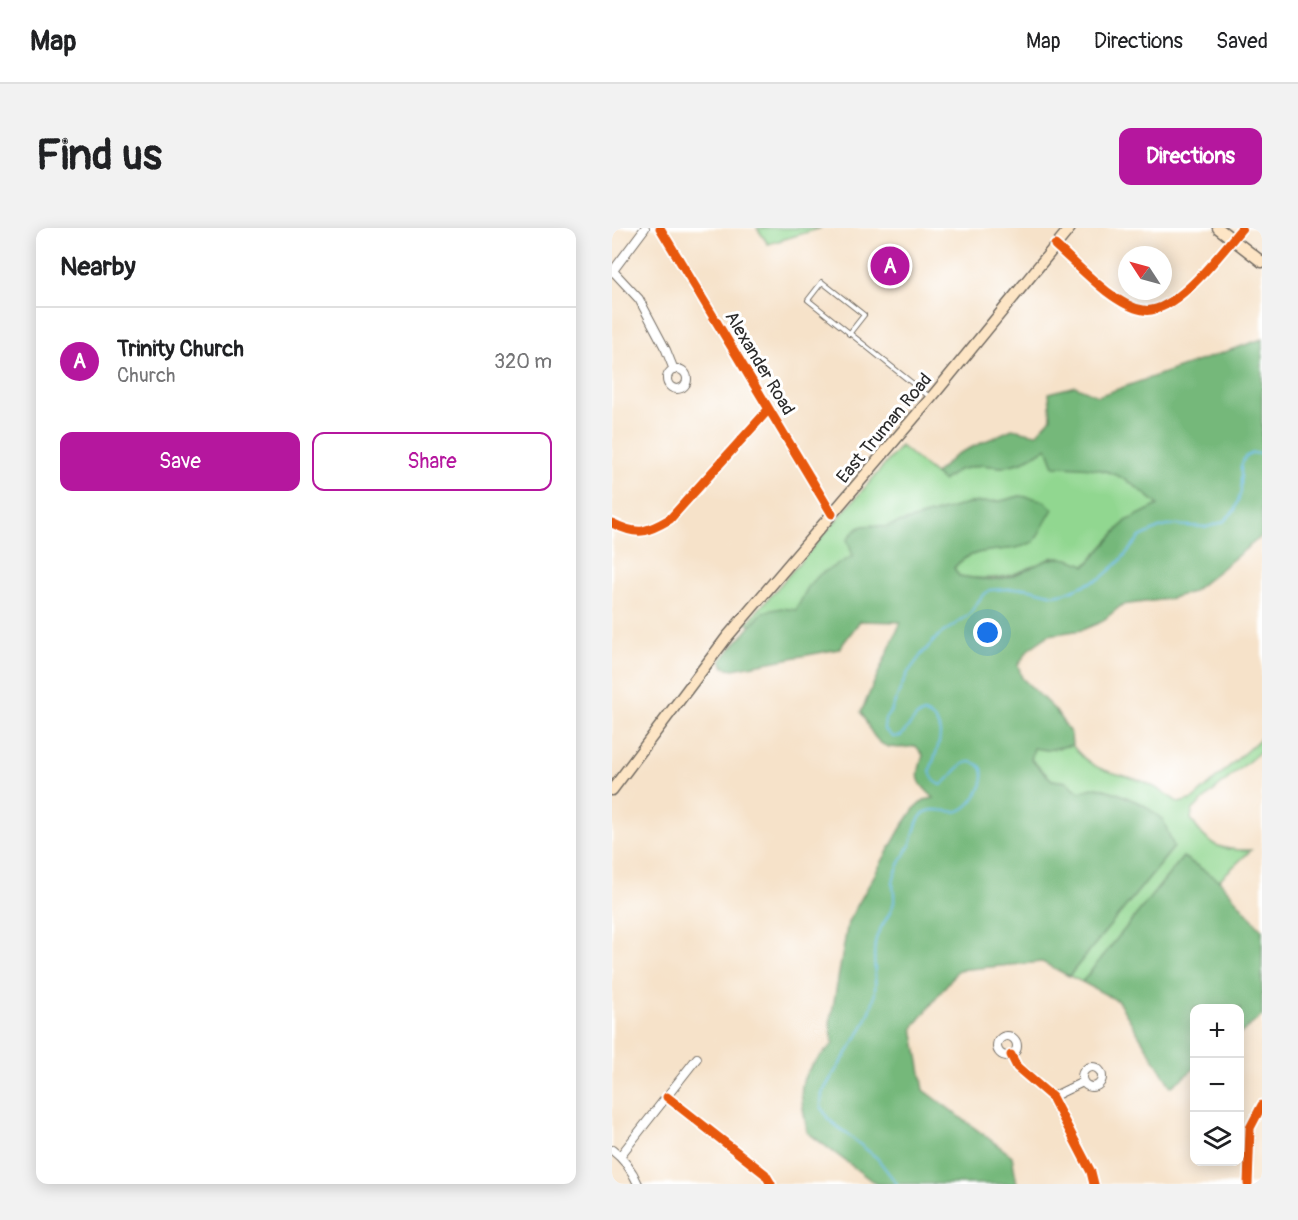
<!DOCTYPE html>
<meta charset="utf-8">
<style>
body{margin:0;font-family:Pangolin,sans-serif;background:#f2f2f2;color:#202124}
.controls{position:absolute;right:18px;bottom:18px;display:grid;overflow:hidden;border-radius:12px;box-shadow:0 3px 15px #0003}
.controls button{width:54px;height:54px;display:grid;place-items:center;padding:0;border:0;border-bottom:2px solid #e0e0e0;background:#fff;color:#202124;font:30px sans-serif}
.compass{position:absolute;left:506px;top:18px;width:54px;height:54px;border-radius:50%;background:#fff;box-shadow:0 3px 15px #0003;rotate:306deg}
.you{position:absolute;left:376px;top:405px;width:21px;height:21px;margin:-15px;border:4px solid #fff;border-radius:50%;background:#1a73e8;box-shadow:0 0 0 9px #1a73e833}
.badge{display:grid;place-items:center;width:39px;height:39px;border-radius:50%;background:#b5179e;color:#fff;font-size:20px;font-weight:700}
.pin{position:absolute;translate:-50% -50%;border:3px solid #fff;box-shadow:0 2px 6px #0006}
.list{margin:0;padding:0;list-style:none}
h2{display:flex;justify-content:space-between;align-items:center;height:78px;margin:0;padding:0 24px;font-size:26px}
h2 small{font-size:20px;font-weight:400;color:#757577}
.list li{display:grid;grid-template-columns:39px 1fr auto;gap:18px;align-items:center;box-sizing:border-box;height:108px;padding:0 24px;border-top:2px solid #e0e0e0}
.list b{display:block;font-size:22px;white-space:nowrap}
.list p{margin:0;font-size:20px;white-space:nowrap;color:#757577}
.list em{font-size:20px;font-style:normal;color:#757577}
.actions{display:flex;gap:12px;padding:18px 24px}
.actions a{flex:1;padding:14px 0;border:2px solid #b5179e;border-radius:12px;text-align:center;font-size:21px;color:#b5179e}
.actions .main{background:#b5179e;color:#fff}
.icon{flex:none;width:33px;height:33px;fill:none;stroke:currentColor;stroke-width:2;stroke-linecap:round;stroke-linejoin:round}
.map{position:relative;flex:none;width:650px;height:956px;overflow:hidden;border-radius:12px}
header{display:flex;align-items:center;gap:36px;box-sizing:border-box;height:84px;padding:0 30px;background:#fff;border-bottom:2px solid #e0e0e0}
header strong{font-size:28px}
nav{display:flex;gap:33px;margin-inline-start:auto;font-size:21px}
.intro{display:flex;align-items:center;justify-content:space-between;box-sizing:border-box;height:144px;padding:0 36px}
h1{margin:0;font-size:42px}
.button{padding:15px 27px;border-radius:12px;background:#b5179e;color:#fff;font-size:21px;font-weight:700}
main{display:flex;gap:36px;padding:0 36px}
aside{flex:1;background:#fff;border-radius:12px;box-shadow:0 3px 15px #0003}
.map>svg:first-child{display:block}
</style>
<header>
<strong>Map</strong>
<nav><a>Map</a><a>Directions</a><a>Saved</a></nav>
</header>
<div class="intro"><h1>Find us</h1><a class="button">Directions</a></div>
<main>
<aside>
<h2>Nearby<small></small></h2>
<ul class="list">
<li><span class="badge">A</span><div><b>Trinity Church</b><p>Church</p></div><em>320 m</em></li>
</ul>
<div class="actions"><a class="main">Save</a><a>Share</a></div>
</aside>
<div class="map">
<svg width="650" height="956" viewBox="0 0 650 956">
<rect width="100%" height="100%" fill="#fff"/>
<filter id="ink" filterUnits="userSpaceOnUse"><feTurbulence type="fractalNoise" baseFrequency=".0167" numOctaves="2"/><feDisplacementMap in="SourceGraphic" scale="12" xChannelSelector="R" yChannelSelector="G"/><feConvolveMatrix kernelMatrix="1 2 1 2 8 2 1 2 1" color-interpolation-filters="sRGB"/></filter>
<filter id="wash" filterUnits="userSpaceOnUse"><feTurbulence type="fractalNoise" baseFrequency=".008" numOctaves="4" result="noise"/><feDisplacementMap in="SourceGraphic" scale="24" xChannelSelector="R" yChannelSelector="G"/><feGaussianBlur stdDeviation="1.35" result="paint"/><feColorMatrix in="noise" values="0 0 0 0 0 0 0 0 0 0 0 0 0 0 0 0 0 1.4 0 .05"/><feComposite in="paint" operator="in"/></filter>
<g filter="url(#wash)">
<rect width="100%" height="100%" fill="#f6e2c9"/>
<path fill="#91d790" stroke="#5e815e" stroke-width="1.5" d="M145,0H209L156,16Z
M289,218L331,253L346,242L369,237L390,239L410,234L435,220L442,238L479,239L510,248L547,277L514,293L473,338L441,329C404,346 390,355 347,348L342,340C357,321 382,322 405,320L408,268L389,273L358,275L273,299L260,297L241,328L196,359L185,382C162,380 154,381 138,397L135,395Z
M650,509V522L589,574L580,583L579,591C595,618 609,623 639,622L607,652L571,629L470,754L457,748L562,619L532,577L505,565L485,559L467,564L455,554L440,552L419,531L422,520L435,522L460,517C481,545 500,543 530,553C543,558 555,567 567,575L581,571Z"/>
<path fill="#74b87a" stroke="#507252" stroke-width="1.5" d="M650,111V308L580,364L556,371L510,377L489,394L470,402L437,407L417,421L406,437L410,450L443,482L459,506L460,517L435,522L422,520L419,532L440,552L455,554L467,564L485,559L505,565L532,577L551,592L562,619L457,748L430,734L346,742L301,800L312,862L400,928L405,956H264L195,904C187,854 182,853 221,816L218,796L236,694L289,600L302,581L312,572L322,570C303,553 304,551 311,527L304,518C268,524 264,515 249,484L289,394L248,393L227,421L121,441L112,439L109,432L151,384L169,380L184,382L196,359L208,346L241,328L235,311C249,295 252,296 273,299L358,275L389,273L408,268L422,270L432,273L441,281L422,314C416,316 410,319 403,320C381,324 357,320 342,340L347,348C364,351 382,354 399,348C430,338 440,319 474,338L514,293L546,277C508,242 492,239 442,238L435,220L410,234L390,239L369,237L346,242L331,253L323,246L345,226L400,201L424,206L439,190L437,165L463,158L486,168Z
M571,629L607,652L650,702V788L628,806V780H582V841L559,859L506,773L470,754Z"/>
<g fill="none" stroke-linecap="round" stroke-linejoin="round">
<path stroke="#6bbbe5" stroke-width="2" d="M285,956L265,930L216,891L209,878L210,866C226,834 254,805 262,770C266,752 260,733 263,715C265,700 279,689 282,674C283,668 281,662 281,656C281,650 285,641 288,635C291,628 296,622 299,615C303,605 303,593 311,586C321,577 336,586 347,583C359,579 372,559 371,547C371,542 369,538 365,536C349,527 340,552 329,557C322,554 319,550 318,542C325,522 339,496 312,485L305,488L289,508L281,509L272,501L273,491L279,483L295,446L309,427L326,408L357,387L370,368L378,362L414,360L442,367L453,365L489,350L507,334L528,309L547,300L560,297L595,299L611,294L623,282L629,264V238L633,229L641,225L650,226"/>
</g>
</g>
<g filter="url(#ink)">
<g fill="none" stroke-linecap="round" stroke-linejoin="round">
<g stroke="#726b62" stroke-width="6">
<path id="service" d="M237,106L252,87L210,54L196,72L319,170"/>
</g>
<g stroke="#726b62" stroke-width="10">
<path id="minor" d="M48,0L220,286
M443,17C466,37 501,77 531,82C563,88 611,22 630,0
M1,43L27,71L54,122L62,142
M0,44L33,0
M55 151a10 10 0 1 1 20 0a10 10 0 1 1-20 0Z
M0,295C26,308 34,305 58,291L156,182
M385 818a10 10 0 1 1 20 0a10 10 0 1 1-20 0Z
M399,827L405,839L440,869L479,944L482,956
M470 849a10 10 0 1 1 20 0a10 10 0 1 1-20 0Z
M55,869L153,946L159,956
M440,869L471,854
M0,922C12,931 20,942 26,956
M8,928L85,830
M636,956L638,900L650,877"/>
</g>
<g stroke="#726b62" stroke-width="13">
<path id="secondary" d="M606,0L650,34
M0,562L115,409L324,164L458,0"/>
</g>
<use href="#service" stroke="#fff" stroke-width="4"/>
<use href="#minor" stroke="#fff" stroke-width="8"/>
<use href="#secondary" stroke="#fde5c5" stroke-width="10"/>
<g stroke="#fff" stroke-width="13">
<path id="cycleway" d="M48,0L220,286
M443,17C466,37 501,77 531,82C563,88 611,22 630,0
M0,295C26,308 34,305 58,291L156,182
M399,827L405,839L440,869L479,944L482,956
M55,869L153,946L159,956
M636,956L638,900L650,877"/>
</g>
<use href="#cycleway" stroke="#e8590c" stroke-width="9"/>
</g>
</g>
<g text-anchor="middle" stroke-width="6" stroke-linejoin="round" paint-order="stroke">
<g font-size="18" fill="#2b2b2b" stroke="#fff">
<text transform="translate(148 135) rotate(59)" y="6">Alexander Road</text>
<text transform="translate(272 200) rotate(-50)" y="6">East Truman Road</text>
</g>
</g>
</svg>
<div class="controls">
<button>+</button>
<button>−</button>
<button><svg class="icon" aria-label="layers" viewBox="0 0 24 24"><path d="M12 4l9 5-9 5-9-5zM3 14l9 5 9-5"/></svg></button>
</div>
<svg class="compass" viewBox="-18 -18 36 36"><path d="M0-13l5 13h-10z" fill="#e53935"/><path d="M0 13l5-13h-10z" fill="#757577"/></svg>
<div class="you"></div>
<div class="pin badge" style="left:278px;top:38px">A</div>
</div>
</main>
